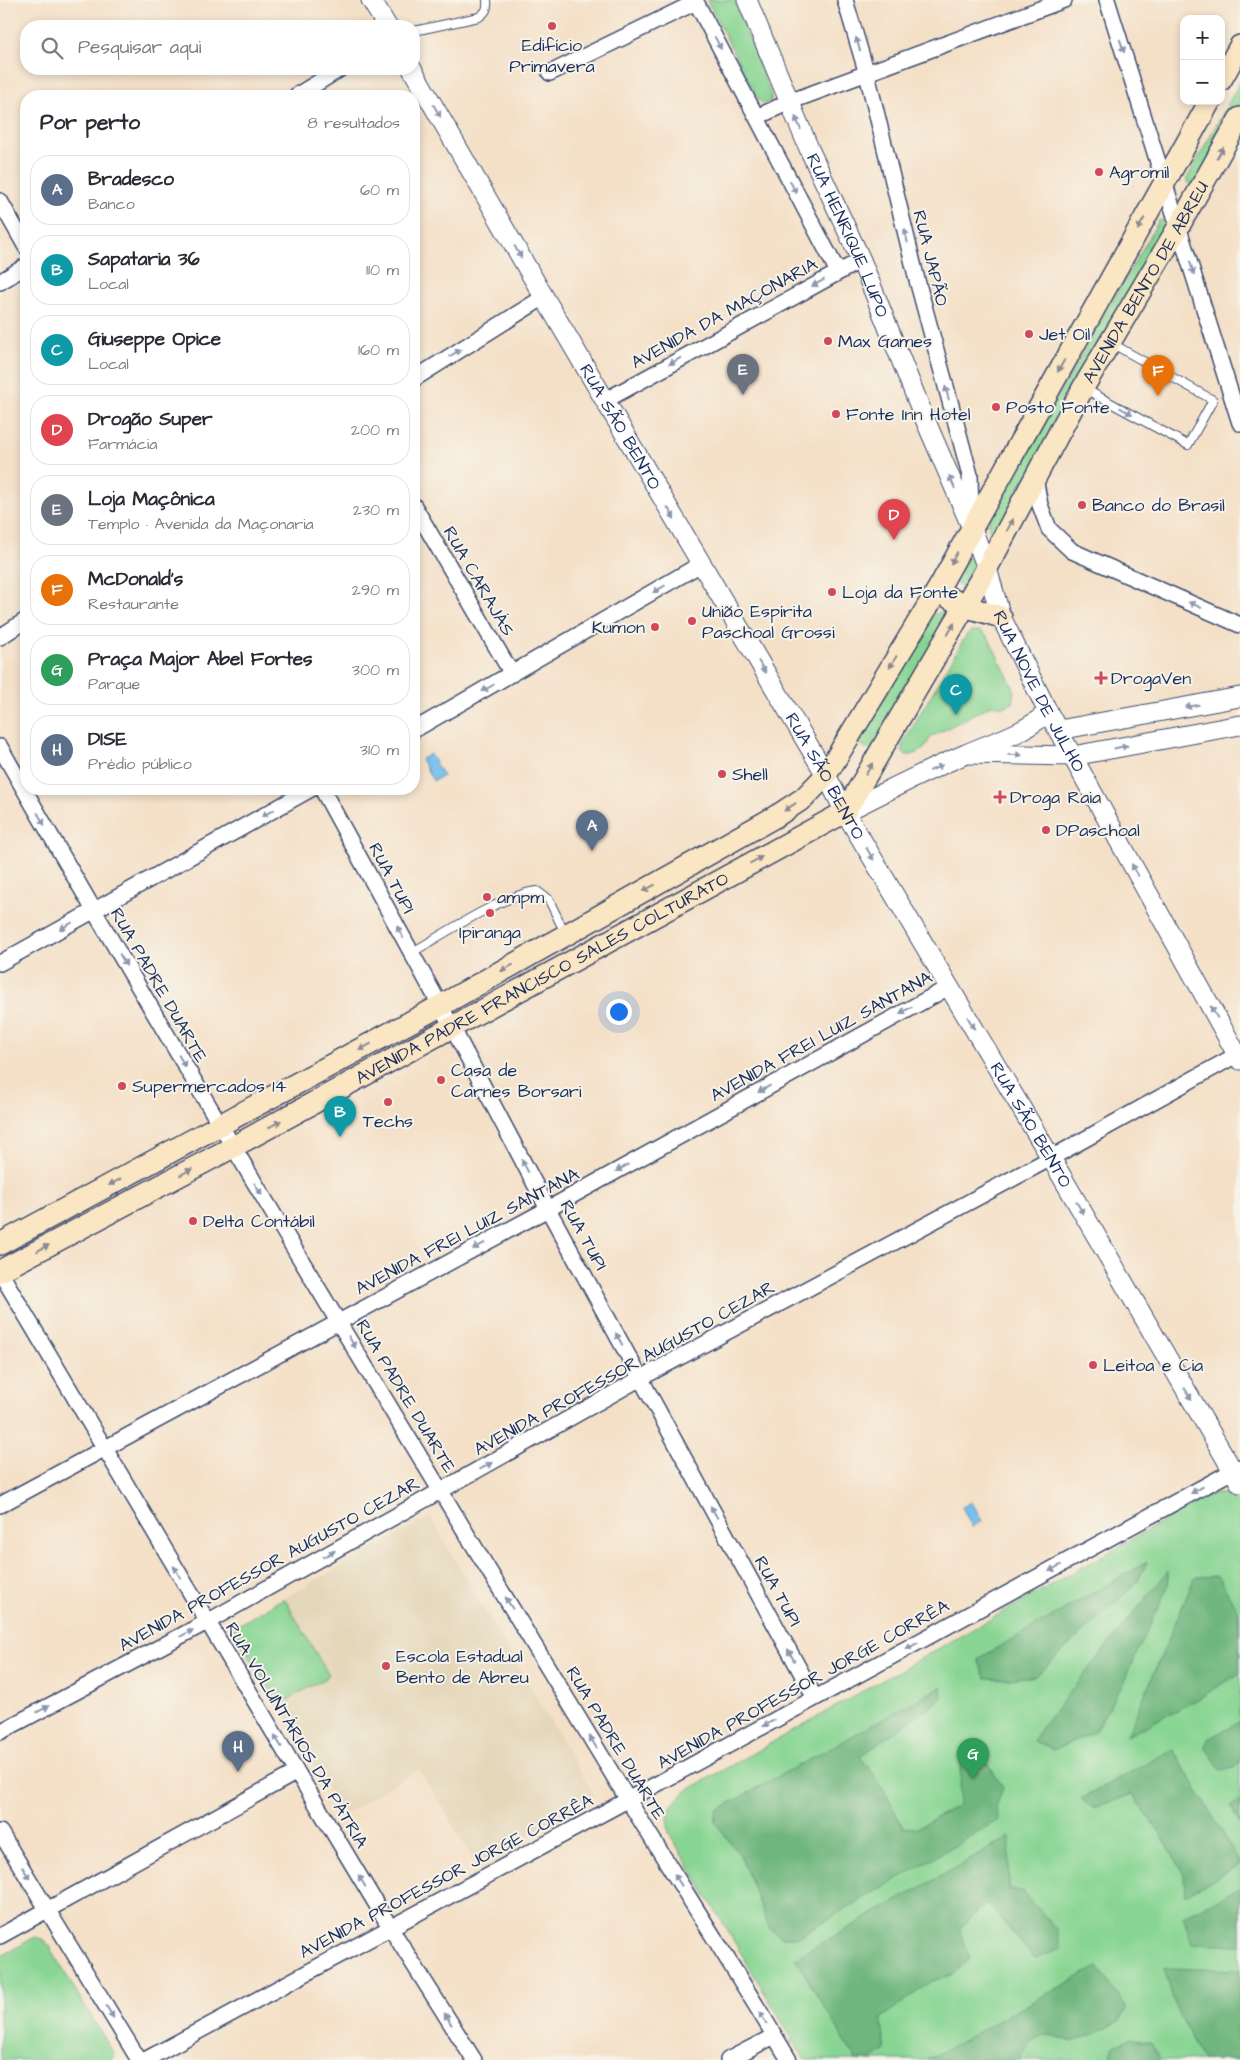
<!DOCTYPE html>
<html lang="pt">
<meta charset="utf-8">
<style>
body{margin:0;font-family:"Architects Daughter",sans-serif;background:#f7f7f7;color:#2b2b33}
.controls{position:absolute;right:15px;top:15px;display:grid;overflow:hidden;border-radius:10px;box-shadow:0 2px 8px #0003}
.controls button{width:45px;height:45px;display:grid;place-items:center;padding:0;border:0;border-bottom:1px solid #e1e1e2;background:#fff;color:#2b2b33;font:25px sans-serif}
.you{position:absolute;left:618px;top:1011px;width:18px;height:18px;margin:-12px;border:4px solid #fff;border-radius:50%;background:#1a73e8;box-shadow:0 0 0 8px #1a73e833}
.badge{display:grid;place-items:center;width:32px;height:32px;border-radius:50%;background:#2563eb;color:#fff;font-size:16px;font-weight:700}
.pin{position:absolute;translate:-50% -41px;filter:drop-shadow(0 1px 2px #0008)}
.pin::after{content:'';position:absolute;top:26px;width:18px;height:15px;background:inherit;clip-path:polygon(0 0,100% 0,50% 100%)}
.list{margin:0;padding:0;list-style:none}
h2{display:flex;justify-content:space-between;align-items:center;height:65px;margin:0;padding:0 20px;font-size:21px}
h2 small{font-size:16px;font-weight:400;color:#7c7c81}
.list li{display:grid;grid-template-columns:32px 1fr auto;gap:15px;align-items:center;box-sizing:border-box;height:70px;margin:0 10px 10px;padding:0 10px;border:1px solid #e1e1e2;border-radius:20px}
.list b{display:block;font-size:19px;white-space:nowrap}
.list p{margin:0;font-size:16px;white-space:nowrap;color:#7c7c81}
.list em{font-size:16px;font-style:normal;color:#7c7c81}
.icon{flex:none;width:28px;height:28px;fill:none;stroke:currentColor;stroke-width:2;stroke-linecap:round;stroke-linejoin:round}
.map{position:relative;flex:none;width:1240px;height:2060px;overflow:hidden}
.search{position:absolute;background:#fff;box-shadow:0 2px 8px #0003;left:20px;top:20px;width:400px;height:55px;display:flex;align-items:center;gap:12px;box-sizing:border-box;padding:0 18px;border-radius:20px;color:#7c7c81;font-size:19px}
.panel{position:absolute;background:#fff;box-shadow:0 2px 8px #0003;left:20px;top:90px;width:400px;height:705px;border-radius:20px}
.map>svg:first-child{display:block}
</style>
<div class="map">
<svg width="1240" height="2060" viewBox="0 0 1240 2060">
<rect width="100%" height="100%" fill="#f7f3e8"/>
<filter id="ink" filterUnits="userSpaceOnUse"><feTurbulence type="fractalNoise" baseFrequency=".02" numOctaves="2"/><feDisplacementMap in="SourceGraphic" scale="10" xChannelSelector="R" yChannelSelector="G"/><feConvolveMatrix kernelMatrix="1 2 1 2 8 2 1 2 1" color-interpolation-filters="sRGB"/></filter>
<filter id="wash" filterUnits="userSpaceOnUse"><feTurbulence type="fractalNoise" baseFrequency=".0096" numOctaves="4" result="noise"/><feDisplacementMap in="SourceGraphic" scale="20" xChannelSelector="R" yChannelSelector="G"/><feGaussianBlur stdDeviation="1.12" result="paint"/><feColorMatrix in="noise" values="0 0 0 0 0 0 0 0 0 0 0 0 0 0 0 0 0 1.4 0 .05"/><feComposite in="paint" operator="in"/></filter>
<g filter="url(#wash)">
<rect width="100%" height="100%" fill="#f4e0c7"/>
<path fill="#e4d6b8" d="M430,1517L595,1797L478,1867L419,1769L343,1815L233,1628L314,1581Z"/>
<path fill="#88d593" stroke="#528278" d="M707,0H734L771,95V101L763,104L756,96Z
M1240,82V106L1195,188L1186,180Z
M1159,220L1168,222V232L1000,531L991,535L988,525L991,513Z
M972,550L978,567L964,589L955,583Z
M945,610L953,613L873,752L858,743L932,615Z
M971,631H981L988,637L1015,691L1013,703L1004,707L991,705L931,737L924,749L912,755H906L902,752V745L967,634Z
M1212,1494H1229L1240,1506V2060H805L669,1833C665,1812 671,1805 686,1791Z
M284,1598L329,1676L278,1705L233,1628Z
M35,1937L45,1940L114,2054L112,2060H0V1957Z"/>
<path fill="#6eb67d" stroke="#44726e" d="M1147,1562L1138,1581L1036,1676L1009,1679L985,1678L978,1659Z
M1168,1571L1169,1584L1121,1687L1094,1732L1053,1750L1033,1741L1040,1729Z
M1218,1576L1238,1611L1240,1673L1200,1698L1127,1736L1195,1577Z
M941,1687L942,1698L860,1757C879,1778 891,1803 903,1828L919,1827L959,1805L962,1749L972,1741L1003,1787L996,1808L999,1820L797,1937H782L770,1929L740,1855L715,1822L717,1810Z
M1240,1721V1763L1234,1767L1221,1770L1205,1747L1208,1739Z
M1173,1749L1240,1863V1865L1185,1895L1184,1874L1165,1841L1132,1794L1093,1808L1081,1799Z
M1240,1801V1824L1231,1806Z
M1010,1837L1009,1890L1023,1891L1056,1929L1061,1949L1035,1959L987,1903L959,1929L970,1958L953,1975L932,1981L881,2018L886,2050L872,2060H856L795,1958Z
M1240,1888V1945L1192,1943L1183,1917Z
M1098,1966L1126,2008L1121,2020L1097,2033L1071,2042C1043,2031 1039,2032 1020,2056L1021,2060H927Z
M1164,1968L1240,1970V2060H1203L1176,2009Z
M1132,2038L1151,2042L1160,2060H1109L1114,2045Z"/>
<path fill="#74c0ed" stroke="#4878a6" d="M430,754L443,776L433,781L421,759Z
M972,1502L982,1521L972,1527L962,1507Z"/>
</g>
<g filter="url(#ink)">
<g fill="none" stroke-linecap="round" stroke-linejoin="round">
<g stroke="#3c4a6e" stroke-width="10">
<path id="service" d="M414,31L479,17C486,12 488,9 487,0
M1085,389L1188,445L1213,400L1111,343
M411,953C442,935 504,894 537,891L549,900L565,933"/>
</g>
<g stroke="#3c4a6e" stroke-width="18">
<path id="minor" d="M695,0L838,272
M845,0L867,74L917,280L970,475L971,520
M1107,0L1240,423
M550,73L696,2
M296,96L340,69
M757,117L789,102L1064,0
M0,201L26,247
M0,282L26,266
M414,379L544,297
M606,400L861,260
M1035,478L1040,505L1049,529L1072,551L1240,625
M414,506L512,674
M0,637L26,620
M414,730L701,564
M0,747C199,1097 410,1440 619,1785C675,1877 734,1967 789,2060
M322,789L452,1027L548,1209L815,1698
M0,963L311,789
M0,1272L297,1772L390,1927L474,2060
M0,1505L548,1209L949,987
M0,1732L207,1622L641,1378L1051,1158L1240,1053
M0,1832L139,2060
M0,1936L297,1772
M145,2060L646,1790L1240,1467
M728,2060L774,2036"/>
</g>
<g stroke="#3c4a6e" stroke-width="21">
<g id="tertiary">
<path d="M371,0L387,26"/>
<path id="s1" d="M747,0L810,151L861,260L924,417L971,526L987,568L1001,617L1048,712L1240,1060"/>
<path id="s2" d="M412,69L544,297L826,775L845,812L1051,1158L1240,1483"/>
<path d="M1059,730L1240,697"/>
<path d="M966,754L1073,756L1240,725"/>
<path d="M845,812C885,792 925,771 966,754C997,740 1022,735 1048,712"/>
</g>
</g>
<g stroke="#3c4a6e" stroke-width="24">
<g id="secondary">
<path d="M1221,80L1240,46"/>
<path d="M937,591L964,606L1001,617"/>
<path d="M0,1244L440,1006L778,815L804,798L826,775L937,591L1210,101"/>
<path id="s3" d="M0,1271L233,1147L845,812L987,568L1083,388L1179,226L1240,118"/>
</g>
</g>
<use href="#service" stroke="#fff" stroke-width="8"/>
<use href="#minor" stroke="#fff" stroke-width="15"/>
<use href="#tertiary" stroke="#fff" stroke-width="19"/>
<use href="#secondary" stroke="#fbe6c4" stroke-width="21"/>
</g>
<defs><path id="oneway-solid" d="M-6-.8H1V-3.2L6.5 0L1 3.2V.8H-6Z" transform="scale(1.25)"/></defs>
<g fill="#8d97ae">
<use href="#oneway-solid" transform="translate(718 43) rotate(62)"/>
<use href="#oneway-solid" transform="translate(858 44) rotate(-107)"/>
<use href="#oneway-solid" transform="translate(1122 46) rotate(72)"/>
<use href="#oneway-solid" transform="translate(437 111) rotate(60)"/>
<use href="#oneway-solid" transform="translate(798 123) rotate(-113)"/>
<use href="#oneway-solid" transform="translate(793 187) rotate(63)"/>
<use href="#oneway-solid" transform="translate(906 236) rotate(-104)"/>
<use href="#oneway-solid" transform="translate(518 252) rotate(60)"/>
<use href="#oneway-solid" transform="translate(1192 268) rotate(73)"/>
<use href="#oneway-solid" transform="translate(818 283) rotate(151)"/>
<use href="#oneway-solid" transform="translate(455 353) rotate(-32)"/>
<use href="#oneway-solid" transform="translate(675 361) rotate(151)"/>
<use href="#oneway-solid" transform="translate(947 393) rotate(-105)"/>
<use href="#oneway-solid" transform="translate(1126 411) rotate(29)"/>
<use href="#oneway-solid" transform="translate(952 482) rotate(-114)"/>
<use href="#oneway-solid" transform="translate(671 513) rotate(60)"/>
<use href="#oneway-solid" transform="translate(659 589) rotate(150)"/>
<use href="#oneway-solid" transform="translate(1195 605) rotate(-156)"/>
<use href="#oneway-solid" transform="translate(762 667) rotate(59)"/>
<use href="#oneway-solid" transform="translate(488 688) rotate(150)"/>
<use href="#oneway-solid" transform="translate(1192 706) rotate(170)"/>
<use href="#oneway-solid" transform="translate(1121 747) rotate(-11)"/>
<use href="#oneway-solid" transform="translate(1015 755) rotate(1)"/>
<use href="#oneway-solid" transform="translate(936 768) rotate(-25)"/>
<use href="#oneway-solid" transform="translate(268 813) rotate(151)"/>
<use href="#oneway-solid" transform="translate(41 819) rotate(60)"/>
<use href="#oneway-solid" transform="translate(870 854) rotate(59)"/>
<use href="#oneway-solid" transform="translate(1135 870) rotate(-119)"/>
<use href="#oneway-solid" transform="translate(66 926) rotate(151)"/>
<use href="#oneway-solid" transform="translate(400 932) rotate(-118)"/>
<use href="#oneway-solid" transform="translate(123 960) rotate(60)"/>
<use href="#oneway-solid" transform="translate(906 1010) rotate(151)"/>
<use href="#oneway-solid" transform="translate(1214 1012) rotate(-119)"/>
<use href="#oneway-solid" transform="translate(971 1023) rotate(59)"/>
<use href="#oneway-solid" transform="translate(182 1061) rotate(60)"/>
<use href="#oneway-solid" transform="translate(764 1089) rotate(151)"/>
<use href="#oneway-solid" transform="translate(525 1166) rotate(-118)"/>
<use href="#oneway-solid" transform="translate(622 1168) rotate(151)"/>
<use href="#oneway-solid" transform="translate(258 1189) rotate(58)"/>
<use href="#oneway-solid" transform="translate(1080 1208) rotate(60)"/>
<use href="#oneway-solid" transform="translate(479 1246) rotate(152)"/>
<use href="#oneway-solid" transform="translate(619 1339) rotate(-119)"/>
<use href="#oneway-solid" transform="translate(352 1342) rotate(59)"/>
<use href="#oneway-solid" transform="translate(1188 1394) rotate(60)"/>
<use href="#oneway-solid" transform="translate(486 1466) rotate(-29)"/>
<use href="#oneway-solid" transform="translate(1197 1490) rotate(151)"/>
<use href="#oneway-solid" transform="translate(714 1512) rotate(-119)"/>
<use href="#oneway-solid" transform="translate(329 1554) rotate(-29)"/>
<use href="#oneway-solid" transform="translate(1055 1568) rotate(151)"/>
<use href="#oneway-solid" transform="translate(177 1572) rotate(-121)"/>
<use href="#oneway-solid" transform="translate(509 1603) rotate(-121)"/>
<use href="#oneway-solid" transform="translate(187 1633) rotate(-28)"/>
<use href="#oneway-solid" transform="translate(912 1646) rotate(152)"/>
<use href="#oneway-solid" transform="translate(791 1655) rotate(-119)"/>
<use href="#oneway-solid" transform="translate(43 1709) rotate(-28)"/>
<use href="#oneway-solid" transform="translate(769 1723) rotate(151)"/>
<use href="#oneway-solid" transform="translate(278 1741) rotate(-121)"/>
<use href="#oneway-solid" transform="translate(593 1742) rotate(-121)"/>
<use href="#oneway-solid" transform="translate(26 1873) rotate(58)"/>
<use href="#oneway-solid" transform="translate(678 1880) rotate(-122)"/>
<use href="#oneway-solid" transform="translate(362 1881) rotate(-121)"/>
<use href="#oneway-solid" transform="translate(110 2012) rotate(59)"/>
<use href="#oneway-solid" transform="translate(763 2018) rotate(-122)"/>
<use href="#oneway-solid" transform="translate(448 2019) rotate(-122)"/>
</g>
<g fill="#8b8a91">
<use href="#oneway-solid" transform="translate(1220 153) rotate(-61)"/>
<use href="#oneway-solid" transform="translate(1141 224) rotate(119)"/>
<use href="#oneway-solid" transform="translate(1061 366) rotate(119)"/>
<use href="#oneway-solid" transform="translate(1010 525) rotate(-62)"/>
<use href="#oneway-solid" transform="translate(954 558) rotate(118)"/>
<use href="#oneway-solid" transform="translate(951 629) rotate(-60)"/>
<use href="#oneway-solid" transform="translate(893 662) rotate(121)"/>
<use href="#oneway-solid" transform="translate(869 769) rotate(-60)"/>
<use href="#oneway-solid" transform="translate(790 807) rotate(147)"/>
<use href="#oneway-solid" transform="translate(756 860) rotate(-29)"/>
<use href="#oneway-solid" transform="translate(649 888) rotate(151)"/>
<use href="#oneway-solid" transform="translate(507 968) rotate(151)"/>
<use href="#oneway-solid" transform="translate(365 1047) rotate(151)"/>
<use href="#oneway-solid" transform="translate(275 1124) rotate(-29)"/>
<use href="#oneway-solid" transform="translate(186 1172) rotate(-28)"/>
<use href="#oneway-solid" transform="translate(115 1182) rotate(152)"/>
<use href="#oneway-solid" transform="translate(43 1248) rotate(-28)"/>
</g>
</g>
<g fill="#d1495b" stroke="#f7f3e8" stroke-width="2">
<circle cx="552" cy="26" r="5"/>
<circle cx="1099" cy="172" r="5"/>
<circle cx="1029" cy="334" r="5"/>
<circle cx="828" cy="341" r="5"/>
<circle cx="996" cy="407" r="5"/>
<circle cx="836" cy="414" r="5"/>
<circle cx="1082" cy="505" r="5"/>
<circle cx="832" cy="592" r="5"/>
<circle cx="692" cy="621" r="5"/>
<circle cx="655" cy="627" r="5"/>
<path d="M1098.5 670.5h5v5h5v5h-5v5h-5v-5h-5v-5h5z"/>
<circle cx="722" cy="774" r="5"/>
<path d="M997.5 789.5h5v5h5v5h-5v5h-5v-5h-5v-5h5z"/>
<circle cx="1046" cy="830" r="5"/>
<circle cx="487" cy="897" r="5"/>
<circle cx="490" cy="913" r="5"/>
<circle cx="441" cy="1080" r="5"/>
<circle cx="122" cy="1086" r="5"/>
<circle cx="388" cy="1102" r="5"/>
<circle cx="193" cy="1221" r="5"/>
<circle cx="1093" cy="1365" r="5"/>
<circle cx="386" cy="1666" r="5"/>
</g>
<g text-anchor="middle" stroke-width="4" stroke-linejoin="round" paint-order="stroke">
<g font-size="18" fill="#1b2f5e" stroke="#f7f3e8" text-anchor="start">
<text x="552" y="51" text-anchor="middle">Edifício<tspan x="552" dy="21">Primavera</tspan></text>
<text x="1109" y="178">Agromil</text>
<text x="1039" y="340">Jet Oil</text>
<text x="838" y="347">Max Games</text>
<text x="1006" y="413">Posto Fonte</text>
<text x="846" y="420">Fonte Inn Hotel</text>
<text x="1092" y="511">Banco do Brasil</text>
<text x="842" y="598">Loja da Fonte</text>
<text x="702" y="617">União Espírita<tspan x="702" dy="21">Paschoal Grossi</tspan></text>
<text x="645" y="633" text-anchor="end">Kumon</text>
<text x="1111" y="684">DrogaVen</text>
<text x="732" y="780">Shell</text>
<text x="1010" y="803">Droga Raia</text>
<text x="1056" y="836">DPaschoal</text>
<text x="497" y="903">ampm</text>
<text x="490" y="938" text-anchor="middle">Ipiranga</text>
<text x="451" y="1076">Casa de<tspan x="451" dy="21">Carnes Borsari</tspan></text>
<text x="132" y="1092">Supermercados 14</text>
<text x="388" y="1127" text-anchor="middle">Techs</text>
<text x="203" y="1227">Delta Contábil</text>
<text x="1103" y="1371">Leitoa e Cia</text>
<text x="396" y="1662">Escola Estadual<tspan x="396" dy="21">Bento de Abreu</tspan></text>
</g>
<g font-size="18" fill="#1b2f5e" stroke="#f7f3e8">
<text dy="6" stroke="none"><textPath href="#s1" startOffset="256">RUA HENRIQUE LUPO</textPath></text>
<text transform="translate(931 258) rotate(76)" y="6">RUA JAPÃO</text>
<text dy="6" stroke="none"><textPath href="#s3" startOffset="1571">AVENIDA BENTO DE ABREU</textPath></text>
<text transform="translate(724 313) rotate(-29)" y="6">AVENIDA DA MAÇONARIA</text>
<text dy="6" stroke="none"><textPath href="#s2" startOffset="414">RUA SÃO BENTO</textPath></text>
<text transform="translate(479 581) rotate(60)" y="6">RUA CARAJÁS</text>
<text dy="6" stroke="none"><textPath href="#s1" startOffset="751">RUA NOVE DE JULHO</textPath></text>
<text dy="6" stroke="none"><textPath href="#s2" startOffset="819">RUA SÃO BENTO</textPath></text>
<text transform="translate(392 878) rotate(62)" y="6">RUA TUPI</text>
<text dy="6" stroke="none"><textPath href="#s3" startOffset="616">AVENIDA PADRE FRANCISCO SALES COLTURATO</textPath></text>
<text transform="translate(159 985) rotate(60)" y="6">RUA PADRE DUARTE</text>
<text transform="translate(821 1036) rotate(-29)" y="6">AVENIDA FREI LUIZ SANTANA</text>
<text dy="6" stroke="none"><textPath href="#s2" startOffset="1224">RUA SÃO BENTO</textPath></text>
<text transform="translate(467 1231) rotate(-28)" y="6">AVENIDA FREI LUIZ SANTANA</text>
<text transform="translate(584 1235) rotate(61)" y="6">RUA TUPI</text>
<text transform="translate(624 1368) rotate(-29)" y="6">AVENIDA PROFESSOR AUGUSTO CEZAR</text>
<text transform="translate(406 1396) rotate(59)" y="6">RUA PADRE DUARTE</text>
<text transform="translate(269 1564) rotate(-29)" y="6">AVENIDA PROFESSOR AUGUSTO CEZAR</text>
<text transform="translate(778 1591) rotate(61)" y="6">RUA TUPI</text>
<text transform="translate(803 1684) rotate(-29)" y="6">AVENIDA PROFESSOR JORGE CORRÊA</text>
<text transform="translate(297 1735) rotate(59)" y="6">RUA VOLUNTÁRIOS DA PÁTRIA</text>
<text transform="translate(616 1743) rotate(59)" y="6">RUA PADRE DUARTE</text>
<text transform="translate(446 1876) rotate(-28)" y="6">AVENIDA PROFESSOR JORGE CORRÊA</text>
</g>
</g>
</svg>
<div class="controls">
<button>+</button>
<button>−</button>
</div>
<div class="you"></div>
<div class="pin badge" style="left:592px;top:851px;background:#5c6f8a">A</div>
<div class="pin badge" style="left:340px;top:1137px;background:#0f9aa8">B</div>
<div class="pin badge" style="left:956px;top:715px;background:#0f9aa8">C</div>
<div class="pin badge" style="left:894px;top:540px;background:#e0444e">D</div>
<div class="pin badge" style="left:743px;top:395px;background:#6b7280">E</div>
<div class="pin badge" style="left:1158px;top:396px;background:#e8710a">F</div>
<div class="pin badge" style="left:973px;top:1779px;background:#2e9e5b">G</div>
<div class="pin badge" style="left:238px;top:1772px;background:#5c6f8a">H</div>
<div class="search"><svg class="icon" aria-label="search" viewBox="0 0 24 24"><circle cx="10" cy="10" r="6"/><path d="M15 15l6 6"/></svg>Pesquisar aqui</div>
<section class="panel">
<h2>Por perto<small>8 resultados</small></h2>
<ul class="list">
<li><span class="badge" style="background:#5c6f8a">A</span><div><b>Bradesco</b><p>Banco</p></div><em>60 m</em></li>
<li><span class="badge" style="background:#0f9aa8">B</span><div><b>Sapataria 36</b><p>Local</p></div><em>110 m</em></li>
<li><span class="badge" style="background:#0f9aa8">C</span><div><b>Giuseppe Opice</b><p>Local</p></div><em>160 m</em></li>
<li><span class="badge" style="background:#e0444e">D</span><div><b>Drogão Super</b><p>Farmácia</p></div><em>200 m</em></li>
<li><span class="badge" style="background:#6b7280">E</span><div><b>Loja Maçônica</b><p>Templo · Avenida da Maçonaria</p></div><em>230 m</em></li>
<li><span class="badge" style="background:#e8710a">F</span><div><b>McDonald's</b><p>Restaurante</p></div><em>290 m</em></li>
<li><span class="badge" style="background:#2e9e5b">G</span><div><b>Praça Major Abel Fortes</b><p>Parque</p></div><em>300 m</em></li>
<li><span class="badge" style="background:#5c6f8a">H</span><div><b>DISE</b><p>Prédio público</p></div><em>310 m</em></li>
</ul>
</section>
</div>
